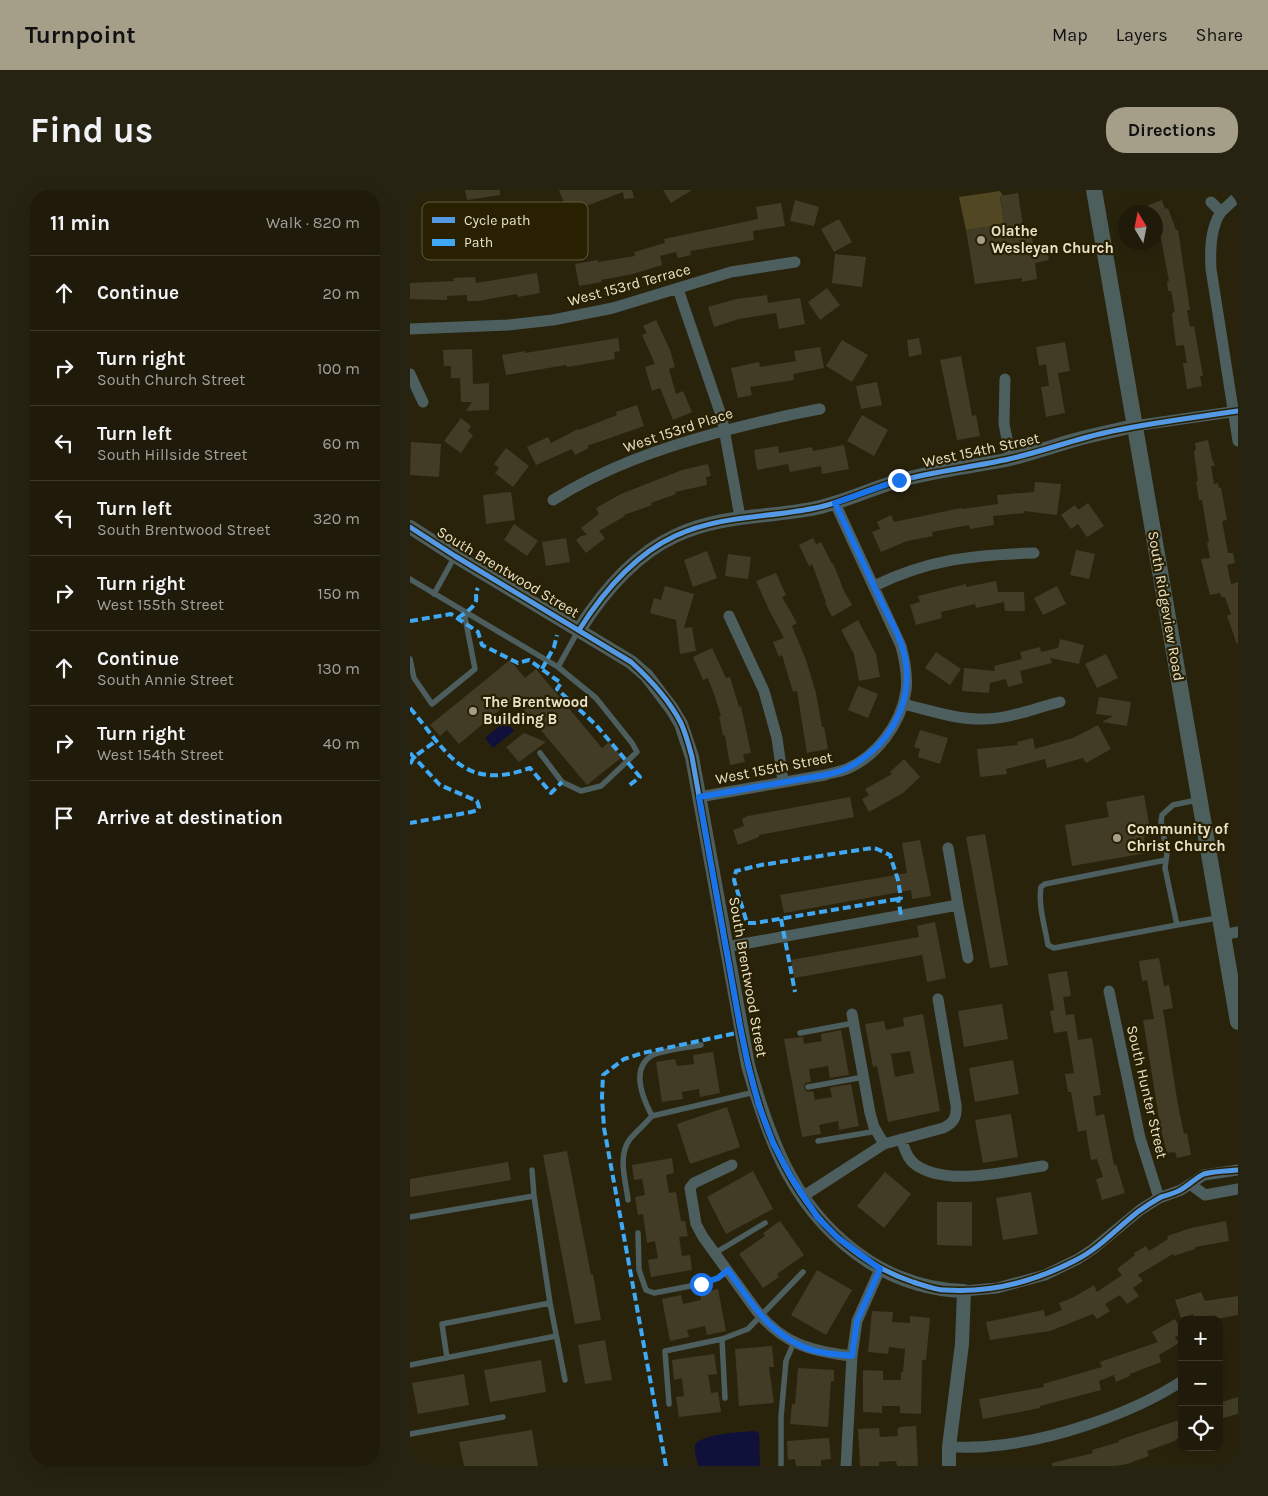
<!DOCTYPE html>
<meta charset="utf-8">
<style>
body{margin:0;font-family:Karla,sans-serif;background:#272312;color:#f1f3f6}
.controls{position:absolute;right:15px;bottom:15px;display:grid;overflow:hidden;border-radius:10px;box-shadow:0 5px 20px #0002}
.controls button{width:45px;height:45px;display:grid;place-items:center;padding:0;border:0;border-bottom:1px solid #3c382a;background:#1f1a09;color:#f1f3f6;font:25px sans-serif}
.compass{position:absolute;left:708px;top:15px;width:45px;height:45px;border-radius:50%;background:#1f1a09;box-shadow:0 5px 20px #0002;rotate:350deg}
.stop{position:absolute;width:15px;height:15px;margin:-11px;border:4px solid #1a73e8;border-radius:50%;background:#fff}
.stop.end{background:#1a73e8;border-color:#fff;box-shadow:0 1px 5px #0008}
.list{margin:0;padding:0;list-style:none}
h2{display:flex;justify-content:space-between;align-items:center;height:65px;margin:0;padding:0 20px;font-size:21px}
h2 small{font-size:16px;font-weight:400;color:#a1a19c}
.list li{display:grid;grid-template-columns:32px 1fr auto;gap:15px;align-items:center;box-sizing:border-box;height:75px;padding:0 20px;border-top:1px solid #3c382a}
.list b{display:block;font-size:19px;white-space:nowrap}
.list p{margin:0;font-size:16px;white-space:nowrap;color:#a1a19c}
.list em{font-size:16px;font-style:normal;color:#a1a19c}
.icon{flex:none;width:28px;height:28px;fill:none;stroke:currentColor;stroke-width:2;stroke-linecap:round;stroke-linejoin:round}
.map{position:relative;flex:none;width:828px;height:1276px;overflow:hidden;border-radius:20px}
header{display:flex;align-items:center;gap:30px;box-sizing:border-box;height:70px;padding:0 25px;background:#a59f89;color:#111}
header strong{font-size:24px}
nav{display:flex;gap:28px;margin-inline-start:auto;font-size:18px}
.intro{display:flex;align-items:center;justify-content:space-between;box-sizing:border-box;height:120px;padding:0 30px}
h1{margin:0;font-size:35px}
.button{padding:12px 22px;border-radius:20px;background:#a59f89;color:#111;font-size:18px;font-weight:700}
main{display:flex;gap:30px;padding:0 30px}
aside{flex:1;background:#1f1a09;border-radius:20px;box-shadow:0 5px 20px #0002}
.map>svg:first-child{display:block}
</style>
<header>
<strong>Turnpoint</strong>
<nav><a>Map</a><a>Layers</a><a>Share</a></nav>
</header>
<div class="intro"><h1>Find us</h1><a class="button">Directions</a></div>
<main>
<aside>
<h2>11 min<small>Walk · 820 m</small></h2>
<ul class="list">
<li><svg class="icon" aria-label="ahead" viewBox="0 0 24 24"><path d="M12 20V5M6 11l6-6 6 6"/></svg><div><b>Continue</b></div><em>20 m</em></li>
<li><svg class="icon" aria-label="right" viewBox="0 0 24 24"><path d="M7 20v-9h11M14 6l5 5-5 5"/></svg><div><b>Turn right</b><p>South Church Street</p></div><em>100 m</em></li>
<li><svg class="icon" aria-label="left" viewBox="0 0 24 24"><path d="M17 20v-9H6M10 6l-5 5 5 5"/></svg><div><b>Turn left</b><p>South Hillside Street</p></div><em>60 m</em></li>
<li><svg class="icon" aria-label="left" viewBox="0 0 24 24"><path d="M17 20v-9H6M10 6l-5 5 5 5"/></svg><div><b>Turn left</b><p>South Brentwood Street</p></div><em>320 m</em></li>
<li><svg class="icon" aria-label="right" viewBox="0 0 24 24"><path d="M7 20v-9h11M14 6l5 5-5 5"/></svg><div><b>Turn right</b><p>West 155th Street</p></div><em>150 m</em></li>
<li><svg class="icon" aria-label="ahead" viewBox="0 0 24 24"><path d="M12 20V5M6 11l6-6 6 6"/></svg><div><b>Continue</b><p>South Annie Street</p></div><em>130 m</em></li>
<li><svg class="icon" aria-label="right" viewBox="0 0 24 24"><path d="M7 20v-9h11M14 6l5 5-5 5"/></svg><div><b>Turn right</b><p>West 154th Street</p></div><em>40 m</em></li>
<li><svg class="icon" aria-label="arrive" viewBox="0 0 24 24"><path d="M6 21V4h12l-3 4 3 4H6"/></svg><div><b>Arrive at destination</b></div></li>
</ul>
</aside>
<div class="map">
<svg width="828" height="1276" viewBox="0 0 828 1276">
<rect width="100%" height="100%" fill="#29230c"/>
<path fill="#514723" d="M590,1L593,6L590,7L597,52L586,54L583,36L556,40L549,7Z"/>
<path fill="#10113b" d="M96,531L104,541L83,558L75,548Z
M343,1241L349,1243L350,1276H288L285,1261V1254C297,1243 327,1243 343,1241Z"/>
<path fill="#423c27" fill-rule="evenodd" d="M55,0H90V5L57,10Z
M149,0H222L224,8L214,9L213,2L158,23Z
M253,0H282L261,13Z
M608,3L615,49L622,47L624,59L637,57L639,70L625,73L627,89L612,92V88L565,94L556,40L594,34L590,6Z
M385,10L409,17L404,36L380,31Z
M752,10L755,19L758,18L766,40H768L780,120H777L780,137L784,136L793,186H790L792,196L777,199L773,173H777L774,155L766,156L762,123L765,122L761,101H758L757,91H759L746,22H721Z
M371,13L375,36L343,41L344,50L280,61L281,65L268,68L266,62L250,66L252,75L223,84L191,90L192,92L169,96L165,74L188,70V72L225,66L224,62L255,53L254,49L348,29L346,17Z
M429,29L442,52L424,62L411,39Z
M425,64L456,67L452,97L422,93Z
M127,83L130,103L108,107L107,104L68,111H57V105L37,106V110L0,109V93L44,91L43,88L65,87L66,93Z
M417,98L430,115L410,130L398,112Z
M357,105L358,113L390,108L395,134L369,139L366,123L329,129L304,137L298,117L326,109Z
M246,130L260,160L265,177L259,179L266,204L273,201L282,222L263,230L250,198L242,201L235,177L245,174L232,145L237,143L233,136Z
M208,148L210,161L204,162L205,169L157,177L156,175L96,185L92,165L115,161V163Z
M509,148L512,164L499,167L497,150Z
M432,150L458,165L442,192L416,176Z
M655,152L660,181L648,183L655,223L636,227L631,197L639,196L636,174L629,176L626,157Z
M410,157L414,178L383,184L384,190L340,197L342,205L328,208L321,178L349,172L350,177L386,171L384,161Z
M62,159L63,194L79,193V220L56,221L62,212H51L50,188H41V176H34L33,160Z
M551,166L562,226L566,225L570,246L547,250L530,170Z
M467,192L472,215L451,219L446,196Z
M227,215L234,236L177,256L179,258L165,265L162,259L126,275L117,257L138,247L141,253L168,239L169,240L207,225L206,222Z
M452,225L478,240L464,266L437,251Z
M51,228L61,236L58,241L63,245L51,263L34,251Z
M798,250L802,269L805,276H801L804,294L808,293L809,298H811L817,330L812,331L818,363H823L825,373L817,375L821,394L828,392V454H827L817,426L821,424L815,407H811L810,403L800,405L791,369L800,368L797,353L799,352L792,310H789L786,291H788L784,262L786,259L785,253Z
M1,252L31,254L29,287L0,285Z
M434,255L439,279L412,284L411,276L380,282L378,274L347,280L344,260L368,256L369,263L402,257L403,261Z
M96,258L119,276L103,297L85,283L89,278L84,274Z
M298,274L301,286L296,287L297,295L265,302L266,304L241,313L242,315L214,325L215,326L189,341L195,348L176,363L166,350L171,346L177,345L171,338L189,324L186,318L211,304L272,280Z
M625,292L651,294L647,325L614,321V323L583,326L584,335L560,339L559,335L522,342L523,346L497,351L471,362L462,342L470,339L467,332L481,325L484,332L551,318L552,319L588,314L587,305L624,302Z
M101,302L105,330L76,334L73,305Z
M678,313L694,336L677,347L668,334L661,339L651,325L665,315L668,320Z
M104,334L128,351L117,366L94,350Z
M156,348L160,372L136,376L132,352Z
M403,348L406,354L411,352L422,374L423,373L434,401L442,415L422,427L415,413L416,412L402,374L399,376L389,355Z
M666,360L685,364L679,389L660,385Z
M297,361L307,388L283,397L274,370Z
M318,364L341,367L338,389L315,386Z
M366,383L376,405L372,407L387,433L382,436L396,470L406,503L412,537H414L418,559L397,563L387,501L383,502L372,465L369,467L363,452L374,448L359,420L346,391Z
M586,391L588,402H614L615,421H595L594,412L566,418L565,414L531,422L532,428L506,435L500,415L510,412L508,406L556,394V397Z
M255,396L284,404L274,438L282,437L286,461L270,464L266,430L240,423L244,408L251,410Z
M647,396L656,414L633,425L624,408Z
M448,430L466,464L470,487L449,491L444,464L431,440Z
M650,449L674,455L669,474L640,468L642,473L610,481L613,493L598,497L596,489L580,493L579,503L552,501L554,478L585,481L584,476L612,469L610,462L630,457L631,462L648,458Z
M302,458L316,488L320,487L329,517L331,516L341,563L333,564L335,572L320,575L315,545L313,546L309,526H311L305,507L298,488L293,490L283,467Z
M526,462L551,479L540,495L515,478Z
M696,464L708,488L687,498L675,474Z
M100,470L115,488L126,479L192,558L199,552L212,567L177,595L104,508L49,554L37,540L30,546L20,535Z
M448,496L468,504L458,528L438,520Z
M689,507L721,512L717,536L692,532L703,526L686,524Z
M688,535L701,559L676,573L673,568L637,578L635,569L596,579L597,584L570,587L567,559L608,555L607,552L623,548L625,559L663,548Z
M510,540L538,548L530,574L508,567L510,559L504,557Z
M114,543L136,552L109,572L96,557Z
M494,569L510,587L493,603L459,622L452,609L459,605L455,599L482,584L480,582Z
M734,605L741,645L734,647L736,663L662,676L655,635L699,627L696,612Z
M440,607L444,627L349,645V647L328,655L323,640L334,636L332,629L338,626Z
M575,644L598,775L580,778L556,647Z
M510,650L521,706L502,709L501,700L374,723L370,705L497,683L492,653Z
M525,732L536,788L517,792L512,765L384,788L381,770L509,747L507,736Z
M749,768L754,796L759,795L763,818L753,820L768,915L774,944L777,943L781,965L767,968L765,962L757,963L751,940L733,830L744,829L737,790L732,791L729,771Z
M657,781L661,806L653,807L656,825L664,824L668,850L682,848L691,905L683,906L686,926L694,924L704,975L706,974L715,1003L692,1010L686,989L693,987L687,969L681,970L676,940L668,942L661,902H658L655,884L664,883L657,841L644,843L640,821L644,820L638,784Z
M592,814L598,849L554,857L548,821Z
M513,824L530,921L478,932L467,876L463,877L455,834L474,831L476,840L494,836L493,828ZM500,861L504,883L485,887L481,864Z
M431,840L439,885L420,888L418,876L399,879L401,892L395,893L394,898L397,902L403,901L405,910L422,907L420,898L422,897L441,894L449,936L429,940L428,931L409,935L411,944L392,947L374,849L393,847L394,854L412,851L411,844Z
M303,862L310,903L290,907L289,899L272,902L273,909L252,912L246,872L265,869L267,876L284,874L283,865Z
M603,870L609,904L565,912L559,878Z
M317,917L330,957L280,974L267,934Z
M601,924L608,967L573,973L565,930Z
M157,961L181,1085L183,1084L191,1130L165,1134L133,965Z
M262,968L264,983L256,985L259,1003L266,1002L271,1031H275L278,1046L269,1047L272,1066L280,1065L282,1080L241,1087L238,1070L248,1068L245,1051L237,1053L233,1024L228,1025L225,1007L235,1005L232,989L224,990L222,975Z
M98,972L101,990L0,1007V989Z
M343,981L363,1019L316,1044L297,1007Z
M475,982L501,1004L474,1038L447,1016Z
M621,1002L628,1044L593,1050L586,1008Z
M527,1012H562V1056L527,1055Z
M370,1031L394,1065L367,1084L369,1087L353,1098L329,1064L355,1046L353,1043Z
M816,1031L819,1051L785,1057V1059L764,1066L763,1064L728,1085L733,1091L723,1098L729,1106L717,1114L710,1105L695,1114L700,1121L687,1129L683,1124L640,1141L580,1150L576,1132L634,1120L635,1127L652,1120L649,1113L664,1107L684,1095L687,1102L712,1085L707,1079L725,1065L724,1063L736,1056L739,1061L758,1049L757,1046L781,1038Z
M407,1080L442,1100L416,1145L381,1125Z
M308,1099L316,1141L297,1145L295,1136L277,1140L279,1147L260,1151L252,1109L271,1105L273,1114L291,1110L290,1103Z
M791,1102L795,1111L828,1106V1125L806,1129L805,1125L792,1130H785L783,1124L771,1128L765,1110Z
M462,1121L483,1122L482,1132L500,1133V1126L520,1128L516,1170H512L511,1224L490,1223V1216H472V1223L453,1222V1180L473,1181V1190H491V1182H493L495,1159L479,1157L478,1164L458,1162Z
M765,1129L772,1141V1143L765,1147L769,1153L749,1165L751,1172L720,1184V1186L706,1192L704,1185L689,1191L691,1200L630,1216V1218L573,1229L569,1209L634,1197L633,1194L692,1177L690,1172L748,1152L742,1142Z
M195,1150L202,1190L175,1194L168,1155Z
M362,1156L364,1177H359L364,1213L329,1216L325,1159Z
M304,1164L307,1184L298,1185L301,1203L308,1202L311,1222L269,1227L266,1207L274,1206L272,1188L264,1190L262,1170Z
M131,1170L136,1202L80,1212L74,1180Z
M388,1178L424,1180V1191H421L418,1237L380,1234L382,1214H385Z
M54,1184L59,1215L8,1224L2,1193Z
M828,1207V1224L809,1229V1213Z
M772,1229V1247L766,1249L767,1250L737,1261L739,1266L717,1274L705,1276H642V1273L683,1263L682,1260L709,1252V1250Z
M506,1236L508,1276H487L486,1271L469,1272V1276H450L448,1239L469,1238L470,1247L488,1246L487,1239H489V1237Z
M122,1240L128,1276H54L49,1252Z
M417,1248H419L421,1269L411,1270V1276H386L385,1269L378,1270L377,1251Z"/>
<g fill="none" stroke-linecap="round" stroke-linejoin="round">
<path stroke="#4d5e5f" stroke-width="5.5" d="M0,389L148,477L186,508L222,553L227,562L191,596L171,601L152,592L130,563
M24,404L45,366
M0,469L4,488L22,514L65,479L54,422
M148,477L168,441
M787,610L763,615L752,625L751,632L757,663L755,678L767,735L807,728
M756,670L635,694L631,697C628,715 635,737 638,755L644,758L767,735
M390,843L444,833
M291,855C280,857 248,861 241,866C220,880 233,909 242,926L345,902
M398,897L454,887
M408,951L467,941
M122,980L124,1006
M218,1010C216,991 207,966 220,949C227,941 235,934 242,926
M0,1027L124,1006L140,1113L155,1190
M228,1043L229,1080L236,1100L244,1103L291,1094L308,1088L318,1080
M305,1063L355,1033
M312,1149L315,1208
M37,1168L32,1134L140,1113
M0,1175L146,1146
M259,1214L255,1161L312,1149L338,1139L393,1082
M0,1244L93,1227
M371,1276V1227L376,1171L384,1152"/>
<path stroke="#4d5e5f" stroke-width="11" d="M801,12L811,22L828,6
M811,22C800,38 800,61 801,79L828,251
M268,99L312,228L330,327
M0,139L98,135L143,130L203,118L321,82L385,72
M0,184L13,212
M595,189L594,234L601,269
M724,236L828,221
M143,310C194,278 248,259 306,243C341,234 375,225 410,219
M464,396C519,369 563,365 624,363
M319,426L354,501L367,548L373,591
M493,514C519,520 547,530 574,529C599,529 625,518 650,512
M289,607L415,585C421,583 428,582 434,580C466,568 491,534 496,501C498,486 495,471 491,456L425,313
M548,715L558,768
M813,745L828,742
M316,757L548,715L538,658
M699,801L730,948L749,1008
M442,824L460,923L464,937L474,954
M491,949C495,959 497,969 506,975C537,997 598,981 633,976
M322,975L284,993L280,998L286,1034L293,1047L346,1120C373,1154 400,1161 442,1166
M780,994L795,1005L828,999
M392,1007L474,954L533,938C544,933 547,927 546,915L528,809
M554,1101L587,1098L635,1085L668,1069L683,1059L730,1020L749,1008L771,1000L794,985L828,980
M539,1257C553,1257 568,1258 581,1256C641,1251 722,1224 772,1191
M436,1276L442,1166L447,1131L470,1079"/>
<path stroke="#4d5e5f" stroke-width="14" d="M0,337L45,366L221,472L237,486L262,519L271,534L282,567L338,875C360,954 386,1024 458,1071C486,1089 520,1100 554,1101L552,1154L539,1257V1276
M169,440C193,402 224,365 265,346C311,324 358,328 406,318C434,312 460,299 488,291C525,280 563,277 600,269C621,264 641,257 661,251C682,245 703,241 724,236"/>
<path stroke="#4c5f5d" stroke-width="16" d="M684,0L828,832"/>
<path stroke="#3fa9f5" stroke-width="4" stroke-dasharray="8 4" stroke-linecap="butt" d="M48,428C53,424 64,418 66,411C67,405 64,404 68,398
M0,431L41,424L68,442L72,455L108,473L119,470L151,493L147,499L186,535L230,587L217,597
M132,479L144,457L147,445
M0,518C38,563 53,602 120,578L141,603L152,592
M0,563L30,595L67,611L69,617L68,620L61,622L0,633
M0,574L4,567L27,550
M488,709L345,733H337L324,690L326,681L351,675L462,658L467,659L480,665L488,690L491,708L488,709L491,725
M371,729L385,802
M256,1276L194,938L192,907L193,885L214,869L233,863L331,842"/>
<g stroke="#292001" stroke-width="8">
<path id="cycleway" d="M0,337L45,366L221,472C241,490 259,510 271,533C276,544 279,556 282,567L330,836C338,876 347,915 363,952C391,1017 435,1069 503,1092C513,1095 525,1100 535,1100C581,1103 626,1091 666,1070C690,1058 708,1037 729,1021C736,1016 744,1011 751,1007C758,1005 766,1003 772,999C779,995 787,987 794,984C804,981 817,981 828,980
M169,440C193,402 224,365 265,346C310,325 358,328 405,318C435,312 462,297 492,290C527,281 563,277 599,269C631,262 662,250 694,243C738,233 783,228 828,221"/>
</g>
<use href="#cycleway" stroke="#5399e6" stroke-width="5"/>
</g>
<g fill="none" stroke-linecap="round" stroke-linejoin="round">
<path stroke="#1a73e8" stroke-width="6" d="M291,1094L308,1088L318,1080C341,1112 357,1142 396,1158C410,1164 427,1164 442,1166L447,1131L470,1079L428,1048L408,1028L381,987L363,953L349,916L338,875L330,836L289,607L415,585C422,583 430,582 437,578C477,558 502,517 496,473C493,451 480,429 470,409C455,377 440,345 425,313L489,290"/>
</g>
<g fill="#a59f89" stroke="#292001" stroke-width="2">
<circle cx="571" cy="50" r="5"/>
<circle cx="63" cy="521" r="5"/>
<circle cx="707" cy="648" r="5"/>
</g>
<g text-anchor="middle" stroke-width="4.5" stroke-linejoin="round" paint-order="stroke">
<g font-size="15" font-weight="bold" fill="#e8e2cc" stroke="#292001" text-anchor="start">
<text x="581" y="46">Olathe<tspan x="581" dy="17">Wesleyan Church</tspan></text>
<text x="73" y="517">The Brentwood<tspan x="73" dy="17">Building B</tspan></text>
<text x="717" y="644">Community of<tspan x="717" dy="17">Christ Church</tspan></text>
</g>
<g font-size="15" fill="#e8e2cc" stroke="#292001">
<text transform="translate(219 95) rotate(-15)" y="5">West 153rd Terrace</text>
<text transform="translate(268 240) rotate(-18)" y="5">West 153rd Place</text>
<text transform="translate(571 260) rotate(-12)" y="5">West 154th Street</text>
<text transform="translate(98 382) rotate(31)" y="5">South Brentwood Street</text>
<text transform="translate(756 416) rotate(80)" y="5">South Ridgeview Road</text>
<text transform="translate(364 578) rotate(-11)" y="5">West 155th Street</text>
<text transform="translate(338 787) rotate(80)" y="5">South Brentwood Street</text>
<text transform="translate(737 902) rotate(77)" y="5">South Hunter Street</text>
</g>
</g>
<rect x="12" y="12" width="166" height="58" rx="8" fill="#292001" stroke="#625a3e" stroke-width="1"/>
<rect x="22" y="27" width="23" height="6" fill="#5399e6"/>
<rect x="22" y="49" width="23" height="7" fill="#3fa9f5"/>
<g font-size="14" fill="#e8e2cc">
<text x="54" y="35">Cycle path</text>
<text x="54" y="57">Path</text>
</g>
</svg>
<div class="controls">
<button>+</button>
<button>−</button>
<button><svg class="icon" aria-label="locate" viewBox="0 0 24 24"><circle cx="12" cy="12" r="6"/><path d="M12 2v4M12 18v4M2 12h4M18 12h4"/></svg></button>
</div>
<svg class="compass" viewBox="-18 -18 36 36"><path d="M0-13l5 13h-10z" fill="#e53935"/><path d="M0 13l5-13h-10z" fill="#a1a19c"/></svg>
<div class="stop" style="left:291px;top:1094px"></div>
<div class="stop end" style="left:489px;top:290px"></div>
</div>
</main>
